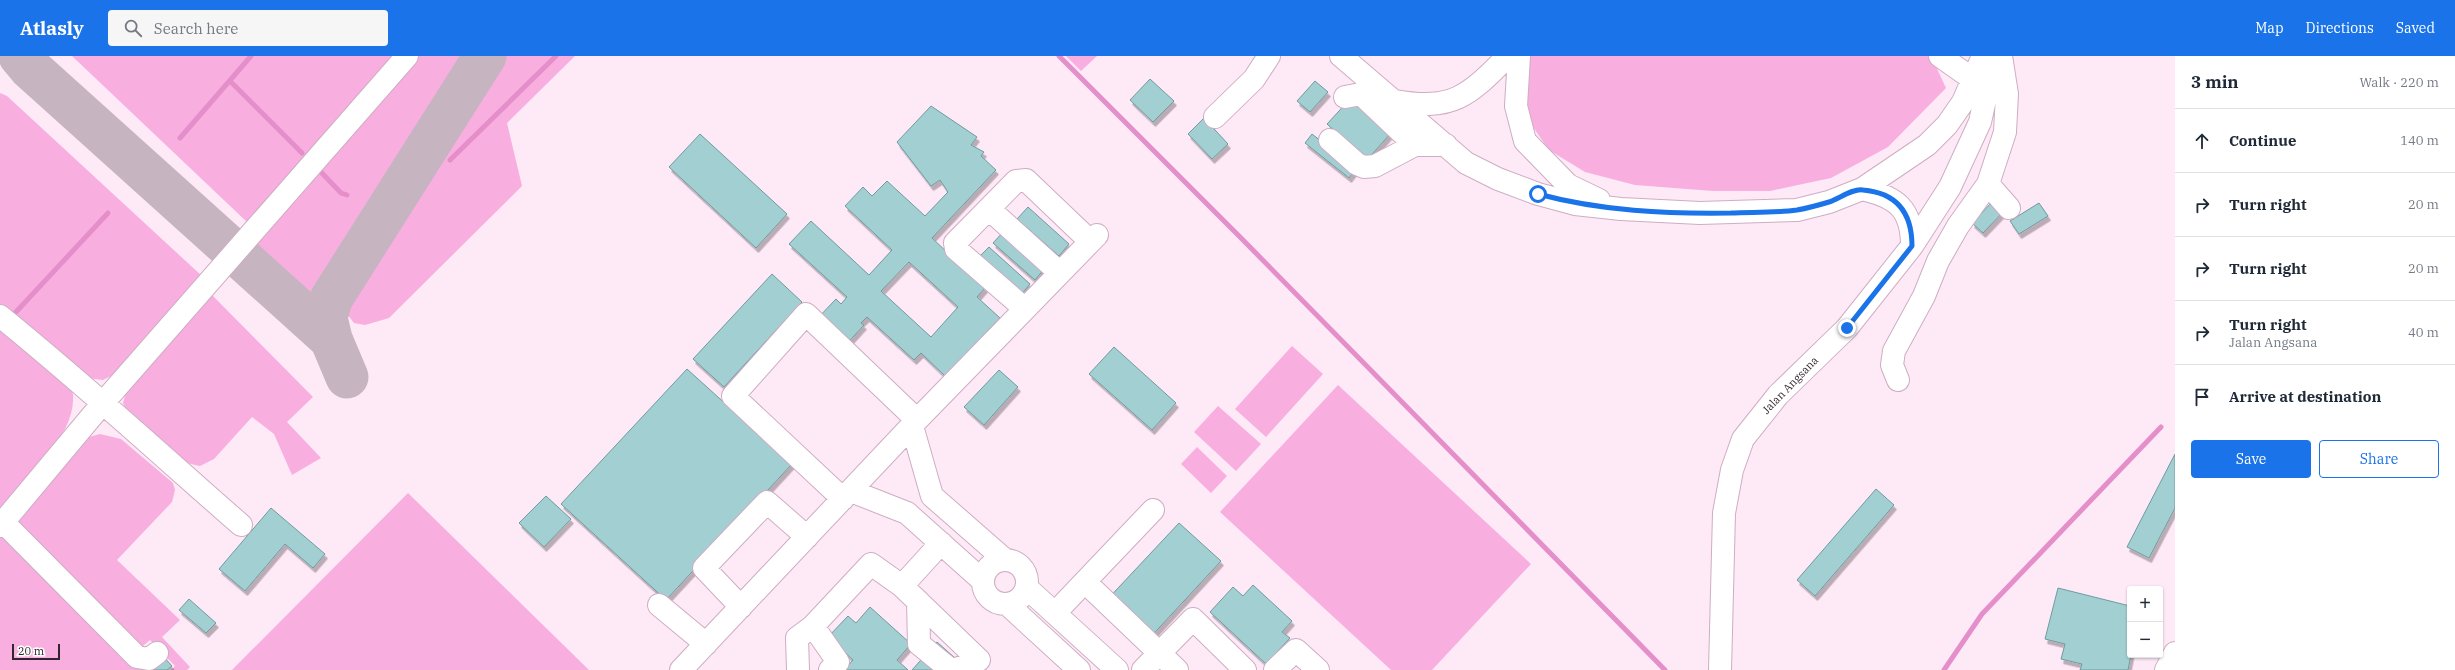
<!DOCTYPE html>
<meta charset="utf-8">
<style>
body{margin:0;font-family:"IBM Plex Serif",serif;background:#f6f6f7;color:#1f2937}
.controls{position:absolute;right:12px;bottom:12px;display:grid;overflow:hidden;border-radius:4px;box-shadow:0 1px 3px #0004}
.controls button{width:36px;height:36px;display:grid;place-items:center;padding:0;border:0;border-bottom:1px solid #e0e1e3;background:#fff;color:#1f2937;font:20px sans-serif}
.scale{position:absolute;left:12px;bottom:10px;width:48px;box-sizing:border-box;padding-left:4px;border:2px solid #32252d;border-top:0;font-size:11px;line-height:14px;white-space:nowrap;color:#32252d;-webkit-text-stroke:3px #fff;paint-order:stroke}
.stop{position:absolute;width:12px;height:12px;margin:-9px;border:3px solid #1a73e8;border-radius:50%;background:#fff}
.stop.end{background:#1a73e8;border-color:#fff;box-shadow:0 1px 4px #0008}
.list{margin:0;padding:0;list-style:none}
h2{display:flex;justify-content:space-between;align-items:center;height:52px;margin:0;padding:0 16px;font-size:17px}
h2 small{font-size:13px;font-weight:400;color:#747a83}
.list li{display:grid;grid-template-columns:26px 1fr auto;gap:12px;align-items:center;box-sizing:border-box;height:64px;padding:0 16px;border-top:1px solid #e0e1e3}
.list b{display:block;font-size:15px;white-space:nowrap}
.list p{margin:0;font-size:13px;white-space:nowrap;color:#747a83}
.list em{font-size:13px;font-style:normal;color:#747a83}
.actions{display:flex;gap:8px;padding:12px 16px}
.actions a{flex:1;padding:9px 0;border:1px solid #1a73e8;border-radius:4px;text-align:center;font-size:14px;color:#1a73e8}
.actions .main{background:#1a73e8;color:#fff}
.icon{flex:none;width:22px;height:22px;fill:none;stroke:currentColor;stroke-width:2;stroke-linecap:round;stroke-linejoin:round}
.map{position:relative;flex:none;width:2175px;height:614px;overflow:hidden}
header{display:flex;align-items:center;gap:24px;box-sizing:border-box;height:56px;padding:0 20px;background:#1a73e8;color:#fff}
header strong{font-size:19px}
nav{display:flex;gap:22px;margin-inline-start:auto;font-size:14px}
.search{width:280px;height:36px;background:#f6f6f7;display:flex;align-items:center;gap:10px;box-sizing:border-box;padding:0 14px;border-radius:4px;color:#747a83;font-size:15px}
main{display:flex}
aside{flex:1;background:#fff}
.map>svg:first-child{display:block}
</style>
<header>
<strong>Atlasly</strong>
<div class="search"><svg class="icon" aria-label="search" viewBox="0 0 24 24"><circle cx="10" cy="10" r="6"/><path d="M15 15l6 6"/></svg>Search here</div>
<nav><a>Map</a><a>Directions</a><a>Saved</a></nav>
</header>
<main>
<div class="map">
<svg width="2175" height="614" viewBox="0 0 2175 614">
<defs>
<filter id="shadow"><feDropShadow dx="2.5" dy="4.5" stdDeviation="0" flood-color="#0004"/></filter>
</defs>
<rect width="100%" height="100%" fill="#fee9f7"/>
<path fill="#f9aee0" d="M72,0H394L247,166Z
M419,0H468L323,232C316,238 311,239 302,236L253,189Z
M496,0H575L507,67L522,130L389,262L365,269L354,267L344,254V248L367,201L473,29Z
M1066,0H1097L1081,15Z
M1531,0H1931L1946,32L1888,91L1831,122L1770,135H1713L1635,129L1585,116L1549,94L1528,64L1523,23Z
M0,37L7,40L203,221L115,318L103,324L87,322L0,253Z
M211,238L313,341L287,366L321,402L292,419L274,378L252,361L214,403L200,410L187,407L129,361L123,347L127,333Z
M0,268L68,324C69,329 73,334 73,339C76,380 26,423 0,452Z
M1292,290L1323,318L1266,381L1235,353Z
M1338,329L1531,508L1432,614H1391L1220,456Z
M1218,350L1261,388L1236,415L1194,376Z
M100,378L121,383L173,427L175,434L172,446L117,504L180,564L162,581L190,611L187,614H171L175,610L150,584L137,595L13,463L89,381Z
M1197,391L1227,420L1211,437L1181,408Z
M408,437L589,614H232Z
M0,478L10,480L144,614H0Z"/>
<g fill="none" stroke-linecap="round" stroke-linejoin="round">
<path stroke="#e58fca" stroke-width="5" d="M1059,0L1243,184L1665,614
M230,25L302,97
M180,82L251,0
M450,104L556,0
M320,115L341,137L347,139
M16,256L108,157
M1944,614L1982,558L2161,371"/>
<path stroke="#c6b4c0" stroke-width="43" d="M20,0L30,12L331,283L347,321
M331,283L326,262L331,243L485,0"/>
</g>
<path fill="#a2cfd2" stroke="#6f9b9e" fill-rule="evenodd" filter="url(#shadow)" d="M1150,23L1174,45L1153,66L1130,44Z
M1315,25L1328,36L1310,56L1297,45Z
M1351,42L1391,77L1367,104L1327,68Z
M931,50L977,81L971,89L984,96L981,100L996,114L932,182L985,232L977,241L1000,262L945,320L921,297L914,304L867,261L861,267L864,269L844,291L815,265L836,243L841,248L847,241L789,188L811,165L869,219L892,194L845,150L863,131L872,140L887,125L925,160L948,136L940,124L931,130L897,86ZM909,206L958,251L931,281L881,235Z
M1204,62L1228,88L1212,103L1188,78Z
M700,78L787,158L756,192L669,111Z
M1312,78L1356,113L1349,122L1305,87Z
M1996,142L2007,152L1983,177L1972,167Z
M2039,147L2048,160L2019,178L2010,165Z
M1028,151L1069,188L1059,200L1017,163Z
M1004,175L1045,212L1035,224L993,187Z
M989,191L1030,228L1020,240L978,202Z
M772,218L802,246L724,331L693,303Z
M1114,291L1176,347L1152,374L1089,318Z
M687,313L792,408L666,544L561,448Z
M999,314L1018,331L984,369L964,351Z
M2175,398V452L2149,502L2127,491Z
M1876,433L1894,449L1815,540L1797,524Z
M546,440L571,463L544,491L519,467Z
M271,452L325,498L313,512L285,488L245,535L219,513Z
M1179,467L1221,505L1146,586L1104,547Z
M1253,529L1292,565L1282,576L1290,582L1266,608L1210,556L1233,531L1243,540Z
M2058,532L2130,550L2131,599L2128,614H2080L2082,608L2061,603L2065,588L2045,583Z
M189,543L216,567L206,577L179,554Z
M870,551L911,588L897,604L908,614H844L853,604L828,581L848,560L856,567Z
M937,586L955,602L945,614H912Z
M162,599L172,610L167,614H148Z"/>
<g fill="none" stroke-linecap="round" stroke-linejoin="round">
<g stroke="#ceadc3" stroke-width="24">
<path id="minor" d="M1341,0L1466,107L1498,123L1538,138L1575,148L1621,153L1700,157L1797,154L1829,146L1862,133L1927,89L1947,69L1963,46L1983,0
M1519,0L1516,50L1525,85L1568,129L1599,144
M1940,0L1974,24
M1345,41L1361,38L1415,89
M1395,45C1454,55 1468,40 1508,0
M1215,61L1254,23L1269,0
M1330,84L1357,108L1364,111L1375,110L1415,89H1446
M1988,128L2009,152
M1862,133C1897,141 1912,153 1912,190
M989,153L1060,217
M1025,253L956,193L955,187L1016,125L1026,124L1090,185
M0,260C83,327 161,399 241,469
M1898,324L1892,309L1894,295L1924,240L1938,205L1958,170L1988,128L2005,76L2007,38L2001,0
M912,370L932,440L1004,503
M851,435L907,457L983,525
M843,443L733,340L806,258L917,364
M3,466L137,601L149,603L157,597
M0,470L102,348L407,0
M983 526a22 22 0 1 1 44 0a22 22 0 1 1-44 0Z
M1085,526L1177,614
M902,530L979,604L954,614
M1027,532L1117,614
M918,545L919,588L951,614
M1007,548L1079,614
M659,549L706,588
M741,551L704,512L767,446L807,481
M1055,557L1153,454
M813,570L871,508L902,530L941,487
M681,614L917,364L1097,179
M798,614L797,582L813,570L838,606L830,614
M1143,614L1193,563L1245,614
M1275,614L1296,594L1318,614
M1720,614L1724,457L1732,414L1743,383L1778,339L1847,272L1912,190L1950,131L1980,66L1990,21L1989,0
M2166,614L2175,597"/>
</g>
<use href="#minor" stroke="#fff" stroke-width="22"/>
</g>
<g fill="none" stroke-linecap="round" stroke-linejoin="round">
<path stroke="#1a73e8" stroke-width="5" d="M1538,138C1601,155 1666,158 1731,157C1752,156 1776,157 1797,154C1808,152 1819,149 1829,146C1839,143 1853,132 1863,134C1898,137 1912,158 1912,190L1847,272"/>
</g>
<g text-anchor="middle" stroke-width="3" stroke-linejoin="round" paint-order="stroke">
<g font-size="11" fill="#32252d" stroke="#fff">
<text transform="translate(1790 329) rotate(-46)" y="4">Jalan Angsana</text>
</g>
</g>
</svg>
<div class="controls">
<button>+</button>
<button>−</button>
</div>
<div class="scale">20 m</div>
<div class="stop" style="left:1538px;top:138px"></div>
<div class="stop end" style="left:1847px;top:272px"></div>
</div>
<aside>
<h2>3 min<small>Walk · 220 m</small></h2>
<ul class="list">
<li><svg class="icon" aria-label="ahead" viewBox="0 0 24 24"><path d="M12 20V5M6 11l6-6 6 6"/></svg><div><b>Continue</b></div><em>140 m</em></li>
<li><svg class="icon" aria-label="right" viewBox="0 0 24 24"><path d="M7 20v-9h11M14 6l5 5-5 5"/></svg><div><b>Turn right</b></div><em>20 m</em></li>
<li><svg class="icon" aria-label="right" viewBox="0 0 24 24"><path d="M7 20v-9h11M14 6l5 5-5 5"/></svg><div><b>Turn right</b></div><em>20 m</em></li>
<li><svg class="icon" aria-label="right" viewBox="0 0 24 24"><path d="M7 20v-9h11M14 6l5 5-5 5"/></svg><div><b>Turn right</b><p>Jalan Angsana</p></div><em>40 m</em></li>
<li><svg class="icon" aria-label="arrive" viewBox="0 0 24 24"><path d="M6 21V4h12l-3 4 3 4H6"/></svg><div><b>Arrive at destination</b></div></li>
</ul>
<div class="actions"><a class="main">Save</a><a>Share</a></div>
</aside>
</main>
